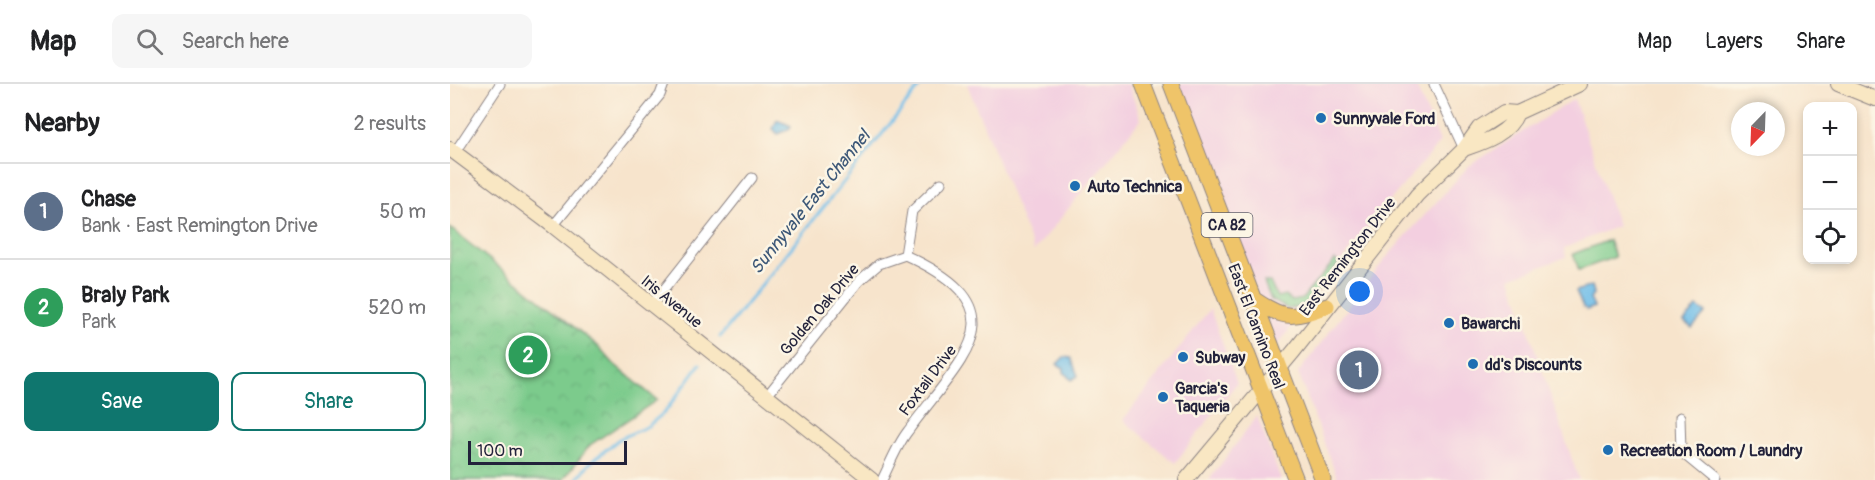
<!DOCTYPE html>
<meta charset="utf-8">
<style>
body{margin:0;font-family:Pangolin,sans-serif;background:#f6f6f6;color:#202124}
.controls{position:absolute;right:18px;top:18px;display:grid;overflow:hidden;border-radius:12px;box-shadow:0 3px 9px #0003}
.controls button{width:54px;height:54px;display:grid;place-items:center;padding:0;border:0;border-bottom:2px solid #e0e0e0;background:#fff;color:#202124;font:30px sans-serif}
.compass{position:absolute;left:1281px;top:18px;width:54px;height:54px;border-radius:50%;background:#fff;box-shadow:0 3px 9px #0003;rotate:203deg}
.scale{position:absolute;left:18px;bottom:15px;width:159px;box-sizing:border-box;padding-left:6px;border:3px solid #22223b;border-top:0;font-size:16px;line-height:21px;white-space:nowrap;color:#22223b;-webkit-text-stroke:4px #fcf5e5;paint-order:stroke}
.you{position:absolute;left:910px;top:208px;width:21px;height:21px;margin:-15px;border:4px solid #fff;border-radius:50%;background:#1a73e8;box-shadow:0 0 0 9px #1a73e833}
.badge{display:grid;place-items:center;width:39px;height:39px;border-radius:50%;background:#0f766e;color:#fff;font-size:20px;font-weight:700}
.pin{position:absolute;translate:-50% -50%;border:3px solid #fff;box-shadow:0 2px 6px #0006}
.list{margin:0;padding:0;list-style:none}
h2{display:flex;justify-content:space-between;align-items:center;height:78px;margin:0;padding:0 24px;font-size:26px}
h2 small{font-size:20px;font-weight:400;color:#757577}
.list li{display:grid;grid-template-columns:39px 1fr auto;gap:18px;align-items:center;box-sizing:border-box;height:96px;padding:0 24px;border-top:2px solid #e0e0e0}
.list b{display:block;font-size:22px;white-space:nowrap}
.list p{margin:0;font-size:20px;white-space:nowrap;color:#757577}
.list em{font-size:20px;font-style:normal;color:#757577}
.actions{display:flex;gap:12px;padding:18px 24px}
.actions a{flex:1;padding:14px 0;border:2px solid #0f766e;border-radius:12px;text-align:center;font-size:21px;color:#0f766e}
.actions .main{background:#0f766e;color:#fff}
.icon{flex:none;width:33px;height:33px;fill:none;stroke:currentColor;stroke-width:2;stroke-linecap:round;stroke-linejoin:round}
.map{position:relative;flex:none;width:1425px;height:396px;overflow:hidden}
header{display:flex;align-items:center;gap:36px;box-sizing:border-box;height:84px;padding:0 30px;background:#fff;border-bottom:2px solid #e0e0e0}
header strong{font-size:28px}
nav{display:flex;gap:33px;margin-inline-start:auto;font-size:21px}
.search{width:420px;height:54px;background:#f6f6f6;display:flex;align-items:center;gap:15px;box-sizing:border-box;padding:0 21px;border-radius:12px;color:#757577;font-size:22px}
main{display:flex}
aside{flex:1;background:#fff}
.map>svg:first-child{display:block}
</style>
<header>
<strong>Map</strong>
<div class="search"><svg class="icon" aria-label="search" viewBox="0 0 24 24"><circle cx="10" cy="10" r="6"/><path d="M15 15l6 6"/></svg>Search here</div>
<nav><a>Map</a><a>Layers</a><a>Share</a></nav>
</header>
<main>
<aside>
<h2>Nearby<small>2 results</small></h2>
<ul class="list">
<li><span class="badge" style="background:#5c6f8a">1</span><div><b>Chase</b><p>Bank · East Remington Drive</p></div><em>50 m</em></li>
<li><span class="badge" style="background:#2e9e5b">2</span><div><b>Braly Park</b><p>Park</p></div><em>520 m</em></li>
</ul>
<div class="actions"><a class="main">Save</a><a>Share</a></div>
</aside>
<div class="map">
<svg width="1425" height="396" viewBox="0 0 1425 396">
<defs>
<pattern id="park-crowns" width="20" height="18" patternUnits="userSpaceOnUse" patternTransform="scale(1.5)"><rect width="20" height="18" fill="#7bcb8c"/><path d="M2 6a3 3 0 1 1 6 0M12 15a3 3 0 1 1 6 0" fill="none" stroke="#6aae7a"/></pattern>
</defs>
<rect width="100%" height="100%" fill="#fcf5e5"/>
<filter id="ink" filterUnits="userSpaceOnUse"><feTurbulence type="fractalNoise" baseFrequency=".0167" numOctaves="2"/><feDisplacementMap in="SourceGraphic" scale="12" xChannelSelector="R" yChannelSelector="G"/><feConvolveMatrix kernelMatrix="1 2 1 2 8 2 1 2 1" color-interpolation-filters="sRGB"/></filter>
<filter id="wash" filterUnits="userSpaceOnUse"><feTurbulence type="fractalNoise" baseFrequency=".008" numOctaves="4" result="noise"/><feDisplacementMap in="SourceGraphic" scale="24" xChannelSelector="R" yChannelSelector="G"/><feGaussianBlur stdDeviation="1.35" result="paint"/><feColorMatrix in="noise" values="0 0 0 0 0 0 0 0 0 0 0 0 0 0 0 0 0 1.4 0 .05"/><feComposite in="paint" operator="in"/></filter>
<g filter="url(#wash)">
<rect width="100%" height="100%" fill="#f7e4cc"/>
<path fill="#f3cfe0" d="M517,0H678L691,35L584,167Z
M729,0H965L990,58L919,141L827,262Z
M1124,15L1168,142L1114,164L1116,173L1061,194L1129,396H888L848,289L936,174L1019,82Z
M760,225L787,299L725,379L673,336Z
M807,332L831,396H759Z"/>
<path fill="#7bcb8c" stroke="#4e7664" stroke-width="1.5" d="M1159,156L1165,173L1129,186L1123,170Z
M885,176L889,179L858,218L849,223L838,225L821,216L814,198H820L827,213L835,211L842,217L852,215Z"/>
<path fill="url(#park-crowns)" stroke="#4e7664" stroke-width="1.5" d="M0,144L148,262L164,280L207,316L140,361L113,396H0Z"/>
<path fill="#6ebde9" stroke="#487092" stroke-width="1.5" d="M327,36L341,42L340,44L328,50L323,45Z
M1142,202L1144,209L1140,215L1144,223L1137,226L1133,223L1126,207Z
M1247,223L1256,229L1242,244L1234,238Z
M614,273L621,274L628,292L621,296L614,288V284L607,280Z"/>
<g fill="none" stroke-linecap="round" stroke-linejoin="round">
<path stroke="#6ebde9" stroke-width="3" d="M270,253L472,0
M126,396L140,379L169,355L198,342L215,328L250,280"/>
</g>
</g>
<g filter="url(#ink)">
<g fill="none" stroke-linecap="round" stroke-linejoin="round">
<g stroke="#8c8384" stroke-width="11">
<path id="street" d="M984,0L1014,65
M5,68L50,0
M103,142L210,11L214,0
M455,171L462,127L491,99
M201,222L302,94
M316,313L409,197L429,180L455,171
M1230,333L1231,368L1265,396
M432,396C440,380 447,361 458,347C512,273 576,226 455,171"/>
</g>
<g stroke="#8c8384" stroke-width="16">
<path id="secondary" d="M1388,0L1425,15
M0,65L103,142L422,396
M1014,65C1034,58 1059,50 1067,29
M736,396L844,267L967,111L1014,65L1029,44L1054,28L1067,29L1130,0"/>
</g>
<g stroke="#8c8384" stroke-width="17">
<path id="primary" d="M693,0L846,396
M721,0L873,396
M805,216C836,237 843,234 877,222"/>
</g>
<use href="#street" stroke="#fff" stroke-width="9"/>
<use href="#secondary" stroke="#f9e7c3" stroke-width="14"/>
<use href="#primary" stroke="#efc469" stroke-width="15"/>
</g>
</g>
<g fill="#1f6fb2" stroke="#fcf5e5" stroke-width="2">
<circle cx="871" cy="34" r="6"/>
<circle cx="625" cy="102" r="6"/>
<circle cx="999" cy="239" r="6"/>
<circle cx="733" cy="273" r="6"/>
<circle cx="1023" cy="280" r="6"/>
<circle cx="713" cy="313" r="6"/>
<circle cx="1158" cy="366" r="6"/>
</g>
<g text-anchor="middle" stroke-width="5" stroke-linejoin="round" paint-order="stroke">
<rect fill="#fcf5e5" stroke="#63616e" stroke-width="1.5" x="751.5" y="129" width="51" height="24" rx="4.5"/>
<g font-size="15" font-weight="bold" fill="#22223b">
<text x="777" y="146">CA 82</text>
</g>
<g font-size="16" font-weight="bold" fill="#22223b" stroke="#fcf5e5" text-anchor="start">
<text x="883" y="40">Sunnyvale Ford</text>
<text x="637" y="108">Auto Technica</text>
<text x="1011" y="245">Bawarchi</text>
<text x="745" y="279">Subway</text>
<text x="1035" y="286">dd's Discounts</text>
<text x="725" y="310">Garcia's<tspan x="725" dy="18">Taqueria</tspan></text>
<text x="1170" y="372">Recreation Room / Laundry</text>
</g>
<g font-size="16" fill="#22223b" stroke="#fcf5e5">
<text transform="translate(897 172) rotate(-52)" y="6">East Remington Drive</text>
<text transform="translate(222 217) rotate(39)" y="6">Iris Avenue</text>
<text transform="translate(369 225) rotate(-50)" y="6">Golden Oak Drive</text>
<text transform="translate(807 242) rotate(69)" y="6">East El Camino Real</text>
<text transform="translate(477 296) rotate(-53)" y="6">Foxtail Drive</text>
</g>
<g font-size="18" font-style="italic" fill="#3d5878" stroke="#fcf5e5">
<text transform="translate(360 118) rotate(-51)" y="6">Sunnyvale East Channel</text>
</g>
</g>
</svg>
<div class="controls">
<button>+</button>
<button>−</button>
<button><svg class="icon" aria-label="locate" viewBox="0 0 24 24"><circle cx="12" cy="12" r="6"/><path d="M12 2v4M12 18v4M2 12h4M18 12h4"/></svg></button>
</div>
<svg class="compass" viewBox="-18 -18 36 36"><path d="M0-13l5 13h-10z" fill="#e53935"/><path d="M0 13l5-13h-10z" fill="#757577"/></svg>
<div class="scale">100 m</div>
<div class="you"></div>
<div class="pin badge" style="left:909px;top:286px;background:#5c6f8a">1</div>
<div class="pin badge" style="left:78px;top:271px;background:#2e9e5b">2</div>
</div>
</main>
